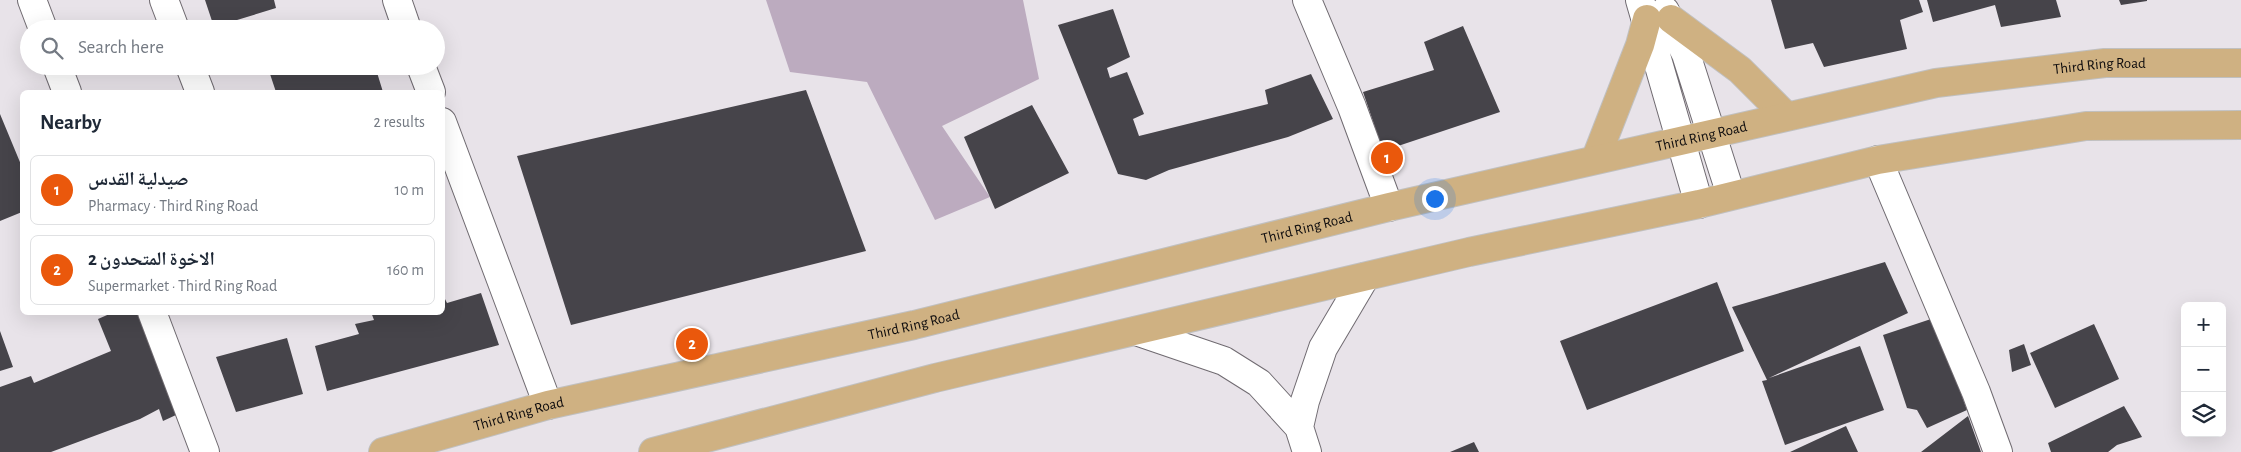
<!DOCTYPE html>
<meta charset="utf-8">
<style>
body{margin:0;font-family:"Alegreya Sans","Noto Naskh Arabic",sans-serif;background:#f6f6f7;color:#1f2937}
.controls{position:absolute;right:15px;bottom:15px;display:grid;overflow:hidden;border-radius:8px;box-shadow:0 5px 20px #0002}
.controls button{width:45px;height:45px;display:grid;place-items:center;padding:0;border:0;border-bottom:1px solid #e0e1e3;background:#fff;color:#1f2937;font:25px sans-serif}
.you{position:absolute;left:1434px;top:198px;width:18px;height:18px;margin:-12px;border:4px solid #fff;border-radius:50%;background:#1a73e8;box-shadow:0 0 0 8px #1a73e833}
.badge{display:grid;place-items:center;width:32px;height:32px;border-radius:50%;background:#ea580c;color:#fff;font-size:16px;font-weight:700}
.pin{position:absolute;translate:-50% -50%;border:2px solid #fff;box-shadow:0 1px 5px #0006}
.list{margin:0;padding:0;list-style:none}
h2{display:flex;justify-content:space-between;align-items:center;height:65px;margin:0;padding:0 20px;font-size:21px}
h2 small{font-size:16px;font-weight:400;color:#747a83}
.list li{display:grid;grid-template-columns:32px 1fr auto;gap:15px;align-items:center;box-sizing:border-box;height:70px;margin:0 10px 10px;padding:0 10px;border:1px solid #e0e1e3;border-radius:8px}
.list b{display:block;font-size:19px;white-space:nowrap}
.list p{margin:0;font-size:16px;white-space:nowrap;color:#747a83}
.list em{font-size:16px;font-style:normal;color:#747a83}
.icon{flex:none;width:28px;height:28px;fill:none;stroke:currentColor;stroke-width:2;stroke-linecap:round;stroke-linejoin:round}
.map{position:relative;flex:none;width:2241px;height:452px;overflow:hidden}
.search{position:absolute;background:#fff;box-shadow:0 5px 20px #0002;left:20px;top:20px;width:425px;height:55px;display:flex;align-items:center;gap:12px;box-sizing:border-box;padding:0 18px;border-radius:28px;color:#747a83;font-size:19px}
.panel{position:absolute;background:#fff;box-shadow:0 5px 20px #0002;left:20px;top:90px;width:425px;height:225px;border-radius:8px}
.map>svg:first-child{display:block}
</style>
<div class="map">
<svg width="2241" height="452" viewBox="0 0 2241 452">
<rect width="100%" height="100%" fill="#e8e3e9"/>
<path fill="#bcabbf" d="M766,0H1023L1039,79L942,126L990,197L935,220L867,82L790,72Z"/>
<path fill="#46444a" d="M205,0H274L276,8L214,27Z
M1771,0H1919L1923,12L1900,20L1907,49L1824,67L1813,43L1785,49Z
M1927,0H2056L2061,17L2001,27L1995,5L1933,22Z
M2119,0H2147V1L2121,5Z
M1113,9L1130,57L1107,68L1110,78L1127,72L1144,114L1133,119L1139,136L1268,104L1265,90L1311,74L1333,119L1288,137L1169,170L1146,180L1118,174L1058,25Z
M1463,26L1500,112L1383,151L1363,92L1434,70L1424,42Z
M295,66H375L383,92H276L270,74Z
M806,90L866,251L571,325L517,156Z
M1032,105L1069,173L995,209L964,137Z
M0,114L22,167V212L0,221Z
M1885,262L1908,313L1769,378L1860,346L1884,410L1785,445L1762,381L1767,380L1732,307Z
M1717,282L1744,351L1587,410L1560,341Z
M442,293L447,303L481,293L499,345L327,391L315,346L359,334L355,324L374,320L371,312H442Z
M114,312H149L189,409L163,421L159,409L140,419L51,452H0V387L31,376L34,383L111,351L98,319Z
M1934,318L1967,410L1927,428L1917,410L1907,408L1883,335Z
M2094,324L2119,379L2055,408L2030,353Z
M0,331L13,367L0,371Z
M287,338L303,394L236,412L216,357Z
M2024,344L2031,365L2012,372L2009,350Z
M2124,406L2142,437L2117,445L2108,452H2051L2048,443Z
M1968,416L1981,452H1921Z
M1846,426L1858,452H1790Z
M1474,442L1479,452H1450Z"/>
<g fill="none" stroke-linecap="round" stroke-linejoin="round">
<g stroke="#706b71" stroke-width="30">
<path id="minor" d="M32,0L43,29
M164,0L175,29
M397,0L407,29
M1307,0L1352,107L1389,207
M1640,0L1699,204
M1665,11L1686,54L1731,195
M57,66L67,92
M190,66L200,92
M421,66L431,92
M442,122L548,405
M1878,160L1976,392L1998,452
M152,312L205,452
M1136,331L1224,361L1259,383L1299,427L1307,452
M1299,427L1305,401L1323,348L1365,277"/>
</g>
<g stroke="#c0c0c0" stroke-width="30">
<g id="major">
<path d="M1671,19L1740,70L1786,116"/>
<path d="M1596,158L1640,45L1647,19"/>
<path id="s1" d="M383,452L548,405L914,325L1389,207L1936,83L2105,63H2241"/>
<path d="M653,452L935,378L1469,252L1699,204L1878,160L2086,126L2241,125"/>
</g>
</g>
<use href="#minor" stroke="#fff" stroke-width="28"/>
<use href="#major" stroke="#cfb182" stroke-width="28"/>
</g>
<g text-anchor="middle" stroke-width="5" stroke-linejoin="round" paint-order="stroke">
<g font-size="15" fill="#0d0b0d" stroke="#e8e3e9">
<text dy="5" stroke="none"><textPath href="#s1" startOffset="1761">Third Ring Road</textPath></text>
<text dy="5" stroke="none"><textPath href="#s1" startOffset="1356">Third Ring Road</textPath></text>
<text dy="5" stroke="none"><textPath href="#s1" startOffset="951">Third Ring Road</textPath></text>
<text dy="5" stroke="none"><textPath href="#s1" startOffset="546">Third Ring Road</textPath></text>
<text dy="5" stroke="none"><textPath href="#s1" startOffset="141">Third Ring Road</textPath></text>
</g>
</g>
</svg>
<div class="controls">
<button>+</button>
<button>−</button>
<button><svg class="icon" aria-label="layers" viewBox="0 0 24 24"><path d="M12 4l9 5-9 5-9-5zM3 14l9 5 9-5"/></svg></button>
</div>
<div class="you"></div>
<div class="pin badge" style="left:1387px;top:158px">1</div>
<div class="pin badge" style="left:692px;top:344px">2</div>
<div class="search"><svg class="icon" aria-label="search" viewBox="0 0 24 24"><circle cx="10" cy="10" r="6"/><path d="M15 15l6 6"/></svg>Search here</div>
<section class="panel">
<h2>Nearby<small>2 results</small></h2>
<ul class="list">
<li><span class="badge">1</span><div><b>صيدلية القدس</b><p>Pharmacy · Third Ring Road</p></div><em>10 m</em></li>
<li><span class="badge">2</span><div><b>الاخوة المتحدون 2</b><p>Supermarket · Third Ring Road</p></div><em>160 m</em></li>
</ul>
</section>
</div>
